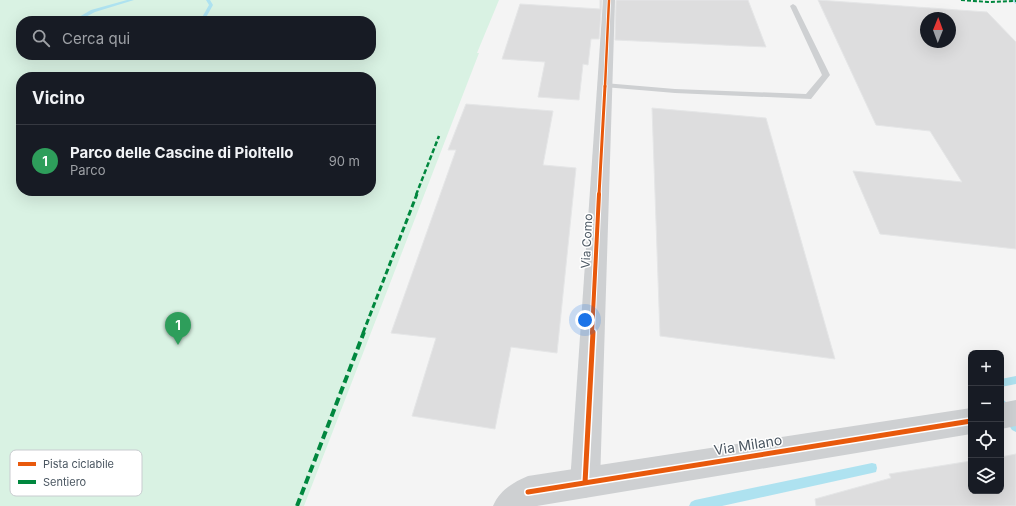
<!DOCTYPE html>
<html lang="it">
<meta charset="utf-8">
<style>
body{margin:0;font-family:Inter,sans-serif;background:#242831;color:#f1f3f6}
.controls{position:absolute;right:12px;bottom:12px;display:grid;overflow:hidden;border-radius:8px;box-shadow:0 4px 16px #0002}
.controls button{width:36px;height:36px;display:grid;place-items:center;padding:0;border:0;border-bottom:1px solid #363941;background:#171b24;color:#f1f3f6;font:20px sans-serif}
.compass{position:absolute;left:920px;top:12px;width:36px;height:36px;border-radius:50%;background:#171b24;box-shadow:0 4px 16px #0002;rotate:1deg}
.you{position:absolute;left:585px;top:320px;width:14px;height:14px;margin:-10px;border:3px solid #fff;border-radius:50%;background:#1a73e8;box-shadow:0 0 0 6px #1a73e833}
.badge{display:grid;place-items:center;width:26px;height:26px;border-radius:50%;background:#b45309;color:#fff;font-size:13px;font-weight:700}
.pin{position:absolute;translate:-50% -33px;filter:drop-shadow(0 1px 2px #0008)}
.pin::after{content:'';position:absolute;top:21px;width:14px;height:12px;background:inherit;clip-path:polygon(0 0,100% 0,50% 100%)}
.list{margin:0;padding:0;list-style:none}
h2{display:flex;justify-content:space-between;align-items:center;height:52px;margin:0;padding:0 16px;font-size:17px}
h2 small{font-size:13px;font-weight:400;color:#9ea1a6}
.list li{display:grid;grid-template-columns:26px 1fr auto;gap:12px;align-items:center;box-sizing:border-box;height:72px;padding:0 16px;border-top:1px solid #363941}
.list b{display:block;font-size:15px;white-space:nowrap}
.list p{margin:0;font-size:13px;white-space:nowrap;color:#9ea1a6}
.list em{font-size:13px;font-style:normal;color:#9ea1a6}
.icon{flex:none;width:22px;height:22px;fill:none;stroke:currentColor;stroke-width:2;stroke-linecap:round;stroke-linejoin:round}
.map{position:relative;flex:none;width:1016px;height:506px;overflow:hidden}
.search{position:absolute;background:#171b24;box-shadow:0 4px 16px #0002;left:16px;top:16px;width:360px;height:44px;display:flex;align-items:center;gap:10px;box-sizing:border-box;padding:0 14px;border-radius:16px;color:#9ea1a6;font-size:15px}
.panel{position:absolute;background:#171b24;box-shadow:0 4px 16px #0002;left:16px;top:72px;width:360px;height:124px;border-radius:16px}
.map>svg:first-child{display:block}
</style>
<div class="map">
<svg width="1016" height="506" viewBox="0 0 1016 506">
<rect width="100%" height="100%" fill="#f4f4f4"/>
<path fill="#d9f2e3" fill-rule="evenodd" d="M0,0H499L477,53H479L304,506H0ZM21,21H371V55H21ZM21,77H371V191H21Z"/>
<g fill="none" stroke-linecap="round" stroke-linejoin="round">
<path fill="#aee2f0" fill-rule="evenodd" d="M127,0H134L95,12L78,21H72L91,10Z
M206,0H210L213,5L204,21H200L209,5Z
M1011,0H1016V4Z
M1016,376V384L1001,387V379Z
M1001,399L1005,401L1016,418V432L1012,430L1001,413Z
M872,463L876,464L877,468L876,472L872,473L722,506H689L691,502L695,500Z"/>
</g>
<path fill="#ddddde" stroke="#e5e6e7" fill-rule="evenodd" d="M600,0H602L599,39H591L588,65L583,64L579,100L538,97L545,62L502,59L520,4L600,9Z
M616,0H748L766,47L615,40Z
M818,0L987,12L1016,42V249L880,234L853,171L962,182L930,131L876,125ZM926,18H950V42H926Z
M466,104L553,111L543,165L576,168L557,353L511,347L495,429L412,416L436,338L391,333L456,150H448Z
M652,108L766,118L835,359L660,336Z
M1016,454V506H816L815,499L891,478L889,474L971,461V491H1001V457Z"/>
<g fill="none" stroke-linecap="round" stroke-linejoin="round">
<path fill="#ced0d2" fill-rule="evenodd" d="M793,4L796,6L830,75L811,99L675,93L604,87L600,85L604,83L675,89L806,94L822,75L790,6Z"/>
<path fill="#ced0d2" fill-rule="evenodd" d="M603,0H615L600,483L596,494L585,498L574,494L570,483Z"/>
<path fill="#ced0d2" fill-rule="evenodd" d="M1016,400V426L1001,429V403Z
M971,408V434L537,506H493C500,490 512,483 528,476Z"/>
<path stroke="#00873e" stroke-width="2" stroke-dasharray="4 2" stroke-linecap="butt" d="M961,0L988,2L1016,1"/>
<path stroke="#00873e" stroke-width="2.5" stroke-dasharray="5 2.5" stroke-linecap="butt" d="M416,195L439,136"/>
<path stroke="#00873e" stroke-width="3" stroke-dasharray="6 3" stroke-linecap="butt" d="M363,333L417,194"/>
<path stroke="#00873e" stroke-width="4" stroke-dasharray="8 4" stroke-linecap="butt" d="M297,506L364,332"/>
<g stroke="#fff" stroke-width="4">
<path id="cycleway-far3" d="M605,87L609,0"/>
</g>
<g stroke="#fff" stroke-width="5">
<path id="cycleway-far2" d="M599,195L605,86"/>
</g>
<g stroke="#fff" stroke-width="6">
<path id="cycleway-far1" d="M592,333L599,194"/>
</g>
<g stroke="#fff" stroke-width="8">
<path id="cycleway" d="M585,483L593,332
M528,492L971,421"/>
</g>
<use href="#cycleway-far3" stroke="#e8590c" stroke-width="2.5"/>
<use href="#cycleway-far2" stroke="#e8590c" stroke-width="3"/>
<use href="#cycleway-far1" stroke="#e8590c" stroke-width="4"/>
<use href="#cycleway" stroke="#e8590c" stroke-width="5"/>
</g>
<g text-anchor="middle" stroke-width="3" stroke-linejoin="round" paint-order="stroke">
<g font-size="12" fill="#4a5661" stroke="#fff">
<text transform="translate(587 241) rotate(-87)" y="4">Via Como</text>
</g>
<g font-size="14" fill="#4a5661" stroke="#fff">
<text transform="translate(748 445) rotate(-9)" y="5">Via Milano</text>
</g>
</g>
<rect x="10" y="450" width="132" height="46" rx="6" fill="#fff" stroke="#c9ccd0" stroke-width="1"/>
<rect x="18" y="462" width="18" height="4" fill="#e8590c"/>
<rect x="18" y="480" width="18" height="4" fill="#00873e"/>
<g font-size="11" fill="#4a5661">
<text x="43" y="468">Pista ciclabile</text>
<text x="43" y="486">Sentiero</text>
</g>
</svg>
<div class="controls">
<button>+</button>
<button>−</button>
<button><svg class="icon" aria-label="locate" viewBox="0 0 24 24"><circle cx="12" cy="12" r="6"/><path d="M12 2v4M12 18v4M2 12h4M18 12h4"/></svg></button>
<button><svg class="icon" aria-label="layers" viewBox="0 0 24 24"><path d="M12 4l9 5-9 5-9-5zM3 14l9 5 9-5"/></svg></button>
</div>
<svg class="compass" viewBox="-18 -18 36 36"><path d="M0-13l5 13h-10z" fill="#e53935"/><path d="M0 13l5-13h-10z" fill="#9ea1a6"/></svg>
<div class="you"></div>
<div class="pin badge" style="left:178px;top:345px;background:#2e9e5b">1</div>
<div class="search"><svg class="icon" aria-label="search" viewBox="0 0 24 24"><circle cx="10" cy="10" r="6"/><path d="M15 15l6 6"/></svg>Cerca qui</div>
<section class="panel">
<h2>Vicino<small></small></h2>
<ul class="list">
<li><span class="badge" style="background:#2e9e5b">1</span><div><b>Parco delle Cascine di Pioltello</b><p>Parco</p></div><em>90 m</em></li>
</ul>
</section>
</div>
